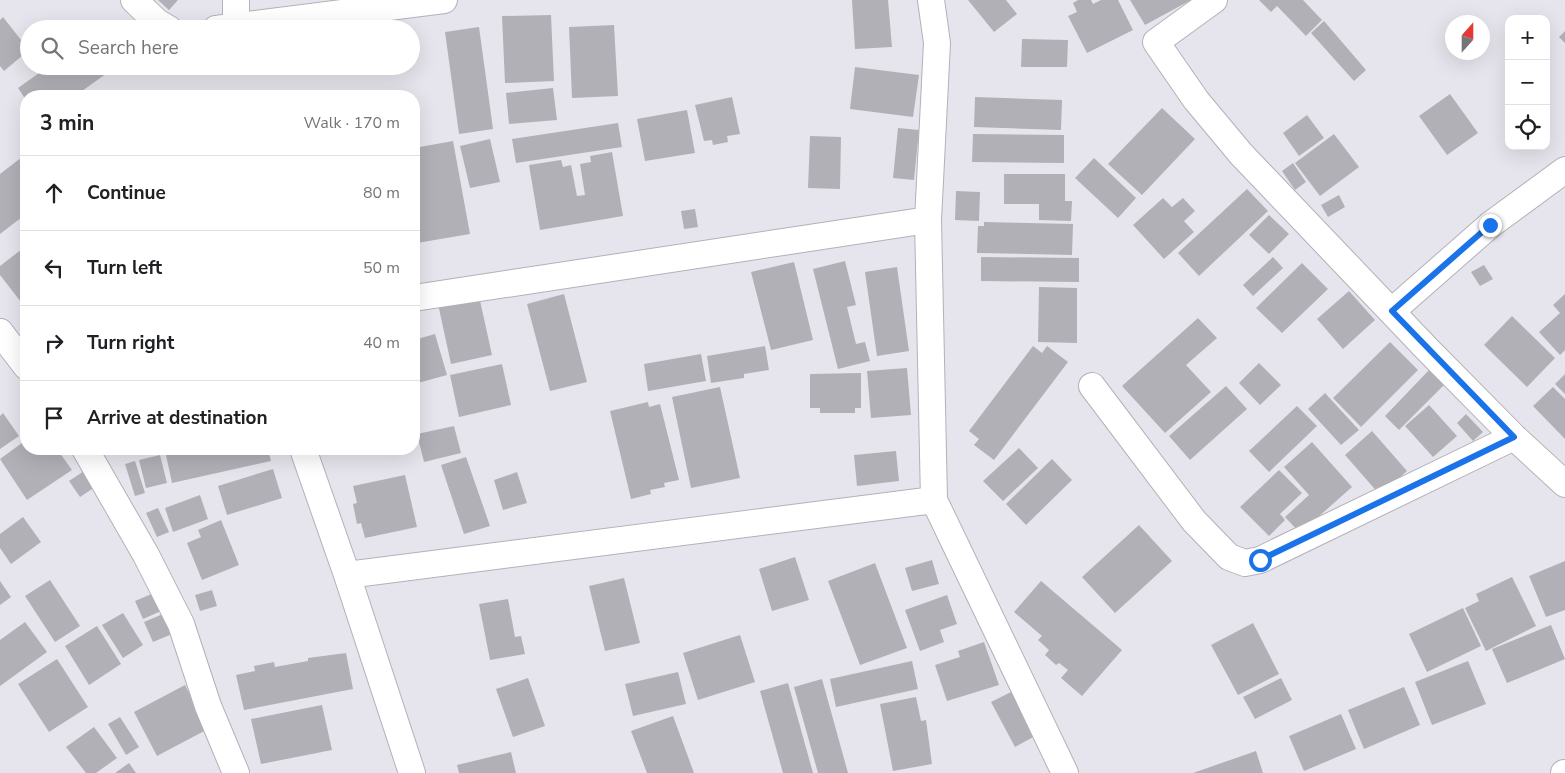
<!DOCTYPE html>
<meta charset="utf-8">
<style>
body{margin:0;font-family:"Nunito Sans",sans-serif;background:#f6f6f6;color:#202124}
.controls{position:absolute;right:15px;top:15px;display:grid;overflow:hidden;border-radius:10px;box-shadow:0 5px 20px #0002}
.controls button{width:45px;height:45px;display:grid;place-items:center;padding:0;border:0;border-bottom:1px solid #e0e0e0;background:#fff;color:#202124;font:25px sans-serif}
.compass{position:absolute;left:1445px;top:15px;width:45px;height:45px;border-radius:50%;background:#fff;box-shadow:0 5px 20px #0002;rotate:21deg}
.stop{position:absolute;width:15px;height:15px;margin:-11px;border:4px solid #1a73e8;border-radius:50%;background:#fff}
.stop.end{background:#1a73e8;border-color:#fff;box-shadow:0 1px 5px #0008}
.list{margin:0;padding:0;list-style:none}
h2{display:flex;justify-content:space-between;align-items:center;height:65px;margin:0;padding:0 20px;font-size:21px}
h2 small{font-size:16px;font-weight:400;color:#757577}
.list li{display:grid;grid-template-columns:32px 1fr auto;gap:15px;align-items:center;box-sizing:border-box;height:75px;padding:0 20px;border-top:1px solid #e0e0e0}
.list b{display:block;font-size:19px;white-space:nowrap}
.list em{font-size:16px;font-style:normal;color:#757577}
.icon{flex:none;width:28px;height:28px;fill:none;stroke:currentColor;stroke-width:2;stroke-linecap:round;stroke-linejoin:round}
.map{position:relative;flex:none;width:1565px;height:773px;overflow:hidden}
.search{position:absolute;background:#fff;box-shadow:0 5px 20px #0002;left:20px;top:20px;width:400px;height:55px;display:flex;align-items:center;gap:12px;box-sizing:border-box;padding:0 18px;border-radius:28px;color:#757577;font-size:19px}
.panel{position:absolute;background:#fff;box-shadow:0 5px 20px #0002;left:20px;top:90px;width:400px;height:365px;border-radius:20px}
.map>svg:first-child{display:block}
</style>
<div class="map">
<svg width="1565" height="773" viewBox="0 0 1565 773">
<rect width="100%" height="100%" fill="#e6e5ed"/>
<path fill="#b1b0b7" d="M158,0H178L169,10Z
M852,0H888L892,47L855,49Z
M968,0H1006L1017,14L994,32Z
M1078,0H1091L1093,4L1101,0H1118L1133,30L1087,53L1068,16L1077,12L1073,3Z
M1130,0H1191L1145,25Z
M1259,0H1303L1322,20L1306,36L1277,6L1271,12Z
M551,15L554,81L505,83L502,16Z
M3,17L29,50L4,71L0,66V20Z
M1324,21L1366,70L1354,81L1311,33Z
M614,25L618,96L572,98L569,27Z
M479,27L493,129L459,134L445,32Z
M1565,31V43L1559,37Z
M1022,39L1068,40L1067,67H1021Z
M49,66H117L75,96H26V100L18,88Z
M855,67L919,75L913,117L850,109Z
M553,88L557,120L509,124L506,93Z
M1450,94L1478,133L1447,155L1419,116Z
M732,97L740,134L727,136L728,142L713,145L712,140L704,141L695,105Z
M975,97L1062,100L1061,130L974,127Z
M1162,108L1195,139L1142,195L1108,164Z
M687,110L695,153L645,161L637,119Z
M1307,115L1324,138L1299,156L1283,133Z
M618,123L622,147L516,163L512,139Z
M898,128L919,130L914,180L893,178Z
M973,134L1064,135V163L972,162Z
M1334,134L1359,167L1320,196L1295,163Z
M810,136L841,137L840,189L808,188Z
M490,139L500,182L470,188L460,146Z
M453,141L470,234L417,243L414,226V148Z
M612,152L623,216L540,230L529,165L561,160L563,167L571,165L577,196L585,195L580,164L591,162L590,156Z
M26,154V214L0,234V174Z
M1094,158L1136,198L1118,218L1075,178Z
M1293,163L1306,182L1295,190L1282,171Z
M1004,174H1065V201H1072L1071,221L1039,220V204H1004Z
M1247,189L1268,211L1199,276L1178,253Z
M956,191L980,192L979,221L955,220Z
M1339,195L1345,207L1328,217L1321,205Z
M1163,198L1172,207L1183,198L1195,211L1184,221L1194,232L1164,259L1133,225Z
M695,209L698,227L684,229L681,211Z
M1269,215L1289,234L1269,254L1249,235Z
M984,222L1073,224L1072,255L977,253L978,226H984Z
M26,246V298L21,302L0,275V266Z
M981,257L1079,258V282L981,281Z
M1273,257L1283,268L1253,296L1243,285Z
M845,261L856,305L847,307L856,344L865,342L870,361L838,369L813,269Z
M794,262L813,340L771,350L751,272Z
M1302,263L1328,289L1282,333L1256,308Z
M1484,265L1493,279L1480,286L1471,272Z
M897,267L909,351L877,356L865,272Z
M1039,287L1077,288V343L1038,342Z
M1349,291L1375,320L1343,349L1317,319Z
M564,294L587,382L550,391L527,304Z
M1565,294V350L1560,355L1539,332L1560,313L1553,305Z
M479,296L492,355L451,364L438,304Z
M1512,316L1555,358L1527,387L1484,345Z
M1198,318L1217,338L1186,365L1211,392L1165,433L1122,386Z
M435,334L447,375L414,384V340Z
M1390,342L1418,370L1361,427L1333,398Z
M765,346L769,370L744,374V378L711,383L707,356Z
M1033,346L1042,353L1047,346L1068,362L994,460L974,445L979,439L969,431Z
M701,354L706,381L648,391L644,364Z
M1259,363L1281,385L1260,405L1239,383Z
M502,364L511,405L459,417L450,375Z
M907,368L911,415L871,418L867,371Z
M1430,369L1445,384L1399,430L1385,416Z
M861,373V408H855V413H820V408H810V374Z
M1565,374V394L1555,384Z
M1226,386L1247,409L1190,460L1169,436Z
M720,387L740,478L691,488L672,397Z
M1553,387L1565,399V439L1533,406Z
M1325,393L1359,430L1341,445L1308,409Z
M648,402L649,407L660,404L679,480L664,483L665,487L650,490L651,494L631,499L610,411Z
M1429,405L1457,436L1433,457L1405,426Z
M1297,406L1317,426L1269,472L1249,451Z
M3,413L19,436L0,449V416Z
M1466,414L1483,432L1473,441L1457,423Z
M454,426L461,453L424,462L417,434Z
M1372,431L1407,471L1380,495L1345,455Z
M26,440V449H57L72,470L27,500L0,459Z
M1312,442L1352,487L1300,533L1285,517L1309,495L1284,467Z
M1019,448L1038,468L1003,501L983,481Z
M196,449H268L271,461L172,483L166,455Z
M896,451L899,481L857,486L854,455Z
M160,455L167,483L146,488L139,460Z
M466,457L490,526L464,534L441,465Z
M1052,459L1072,480L1026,525L1006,504Z
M135,461L145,493L135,496L125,464Z
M273,469L282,498L227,515L218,486Z
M1279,470L1302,493L1280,514L1285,520L1269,536L1240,507Z
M84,471L95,487L80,497L69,481Z
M517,472L527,503L503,510L494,480Z
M405,475L417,527L365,538L361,523L357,524L353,504L357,503L353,486Z
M200,495L208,519L173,532L165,508Z
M158,508L169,532L157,537L146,513Z
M23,517L41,542L11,564L0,548V534Z
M221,520L239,565L202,580L187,543L201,537L198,530Z
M1139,525L1172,561L1115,613L1082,577Z
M795,557L809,600L772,611L759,569Z
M932,560L939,584L912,591L905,568Z
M1565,561V610L1546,617L1529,576Z
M875,563L907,648L860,665L828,581Z
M1512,577L1536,626L1486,651L1465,608L1479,601L1476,594Z
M624,578L640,643L605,651L589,586Z
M50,580L80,626L55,642L25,596Z
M0,581L11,597L0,605Z
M1041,581L1122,650L1082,696L1061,678L1068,670L1059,663L1056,665L1045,655L1049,650L1038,640L1042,636L1014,612Z
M212,590L217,606L200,611L195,595Z
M154,593L161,611L143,619L135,601Z
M947,595L957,624L940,630L944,642L920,651L905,610Z
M508,599L515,637L521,636L525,654L490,660L479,604Z
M1463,608L1481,646L1427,672L1409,634Z
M123,613L143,645L123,658L102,625Z
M163,614L172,634L153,642L144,622Z
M25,622L47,652L0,686V640Z
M1253,623L1279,674L1238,695L1211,645Z
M1551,625L1565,659L1507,683L1492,649Z
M97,626L121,664L89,685L65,646Z
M740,635L755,682L698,700L683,653Z
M984,642L999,685L947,701L935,665L960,657L958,651Z
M346,653L353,689L244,710L236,675L255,671L254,666L274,662L275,667L308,661V658Z
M57,659L88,707L49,732L18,684Z
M912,661L918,689L836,707L830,679Z
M1468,661L1486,704L1432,725L1415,682Z
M678,672L686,704L633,716L625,684Z
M528,678L545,726L513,737L496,689Z
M1281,678L1292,700L1255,719L1243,697Z
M822,679L848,773H818L794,687Z
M788,683L813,773H783L760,691Z
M185,685L208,729L157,756L134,712Z
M1404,687L1420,725L1364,749L1348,710Z
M1011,692L1035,736L1015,747L991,702Z
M916,697L921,721L926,720L932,764L893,771L880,704Z
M322,705L332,750L261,764L251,719Z
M1341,714L1356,749L1304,771L1289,736Z
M673,716L694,773H647L631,731Z
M120,717L139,747L126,755L108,724Z
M94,727L117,758L96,773H86L66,747Z
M1256,751L1263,773H1193Z
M511,752L516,773H459L457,765Z
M129,763L136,773H115Z"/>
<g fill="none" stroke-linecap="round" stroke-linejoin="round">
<g stroke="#b2b1b8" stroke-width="28">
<path id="minor" d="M134,0L157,22L169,29
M236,0V26
M931,0L937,43L928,220L934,500L1065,773
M1214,0L1156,42L1196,100L1241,154L1428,350L1514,437L1565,484
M216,29L444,0
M414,298L928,220
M1392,311L1490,225L1565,170
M0,332L26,366
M1092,386L1194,521L1229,557L1245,563L1260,560L1514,437
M85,449L146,555L181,624L208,706L236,773
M303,449L347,575L412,773
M347,575L934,500
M1564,773H1565"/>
</g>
<use href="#minor" stroke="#fff" stroke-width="26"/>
</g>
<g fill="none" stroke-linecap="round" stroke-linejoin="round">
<path stroke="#1a73e8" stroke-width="6" d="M1260,560L1514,437L1392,311L1490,225"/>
</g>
</svg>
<div class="controls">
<button>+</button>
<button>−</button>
<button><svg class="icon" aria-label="locate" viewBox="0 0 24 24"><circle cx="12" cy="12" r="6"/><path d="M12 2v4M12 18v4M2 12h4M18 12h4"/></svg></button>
</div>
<svg class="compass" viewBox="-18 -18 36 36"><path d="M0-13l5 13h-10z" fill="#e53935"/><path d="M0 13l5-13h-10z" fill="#757577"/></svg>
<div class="stop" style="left:1260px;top:560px"></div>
<div class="stop end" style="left:1490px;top:225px"></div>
<div class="search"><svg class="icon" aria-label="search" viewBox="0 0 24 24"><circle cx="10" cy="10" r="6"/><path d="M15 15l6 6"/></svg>Search here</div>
<section class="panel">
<h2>3 min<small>Walk · 170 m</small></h2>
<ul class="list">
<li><svg class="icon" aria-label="ahead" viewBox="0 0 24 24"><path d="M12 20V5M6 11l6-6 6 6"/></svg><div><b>Continue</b></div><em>80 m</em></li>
<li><svg class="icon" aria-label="left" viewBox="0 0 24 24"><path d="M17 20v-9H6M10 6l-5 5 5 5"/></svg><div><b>Turn left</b></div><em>50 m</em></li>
<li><svg class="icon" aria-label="right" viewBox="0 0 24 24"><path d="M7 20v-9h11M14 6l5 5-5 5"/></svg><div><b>Turn right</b></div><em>40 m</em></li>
<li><svg class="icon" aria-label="arrive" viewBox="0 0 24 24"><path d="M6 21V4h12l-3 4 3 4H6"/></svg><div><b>Arrive at destination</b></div></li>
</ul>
</section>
</div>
